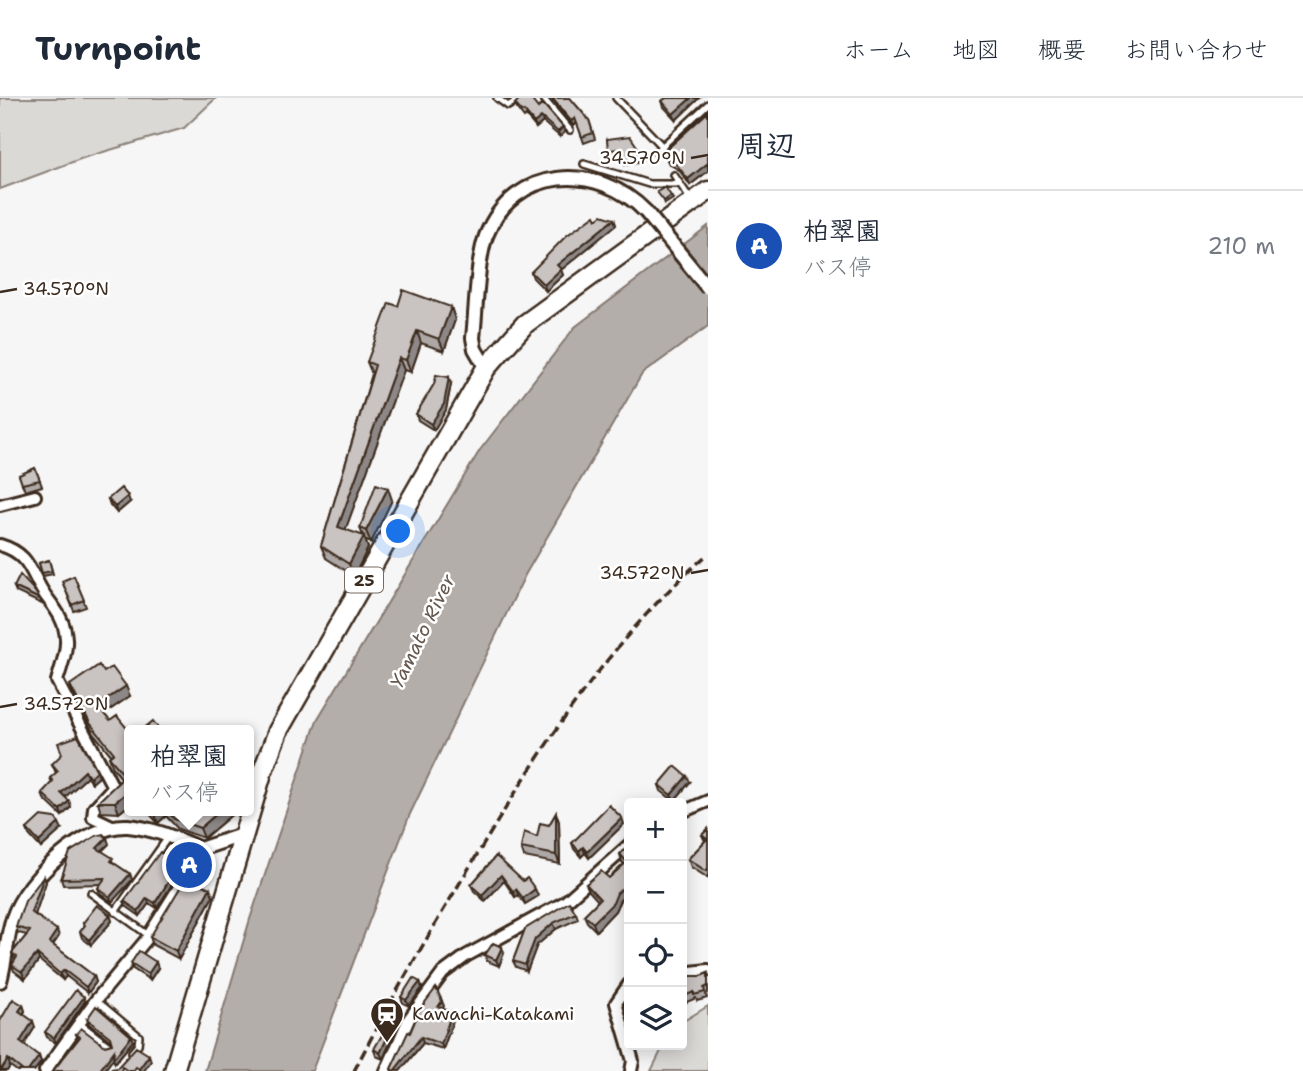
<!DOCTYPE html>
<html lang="ja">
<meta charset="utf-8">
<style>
body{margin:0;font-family:"Shantell Sans","Klee One",sans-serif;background:#f6f6f7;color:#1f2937}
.controls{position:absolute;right:21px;bottom:21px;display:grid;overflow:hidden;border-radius:7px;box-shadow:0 4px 18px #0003}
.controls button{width:63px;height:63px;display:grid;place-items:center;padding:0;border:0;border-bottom:2px solid #e0e1e3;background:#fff;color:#1f2937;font:35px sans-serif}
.you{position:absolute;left:399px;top:434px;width:24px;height:24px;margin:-18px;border:5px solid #fff;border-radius:50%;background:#1a73e8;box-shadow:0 0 0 10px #1a73e833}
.badge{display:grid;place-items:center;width:46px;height:46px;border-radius:50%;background:#3b2a1e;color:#fff;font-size:23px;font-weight:700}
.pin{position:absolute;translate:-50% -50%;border:4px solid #fff;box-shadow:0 2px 7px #0006}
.popup{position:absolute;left:124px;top:627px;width:130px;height:91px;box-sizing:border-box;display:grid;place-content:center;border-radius:7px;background:#fff;filter:drop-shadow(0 2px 5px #0005);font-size:23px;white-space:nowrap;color:#747a83}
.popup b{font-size:26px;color:#1f2937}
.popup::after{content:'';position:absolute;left:50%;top:100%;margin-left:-14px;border:14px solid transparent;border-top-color:#fff}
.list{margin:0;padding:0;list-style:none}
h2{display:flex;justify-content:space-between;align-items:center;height:91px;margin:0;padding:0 28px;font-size:30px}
h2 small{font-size:23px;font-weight:400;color:#747a83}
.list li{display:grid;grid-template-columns:46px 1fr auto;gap:21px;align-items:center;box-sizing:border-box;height:112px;padding:0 28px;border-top:2px solid #e0e1e3}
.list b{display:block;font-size:26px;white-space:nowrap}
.list p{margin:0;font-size:23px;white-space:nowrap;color:#747a83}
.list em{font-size:23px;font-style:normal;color:#747a83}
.icon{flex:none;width:38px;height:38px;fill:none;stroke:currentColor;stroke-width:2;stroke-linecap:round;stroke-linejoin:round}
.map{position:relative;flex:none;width:708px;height:973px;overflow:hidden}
header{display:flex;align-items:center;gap:42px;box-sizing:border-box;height:98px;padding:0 35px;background:#fff;border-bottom:2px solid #e0e1e3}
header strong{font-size:33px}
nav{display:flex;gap:38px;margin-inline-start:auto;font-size:24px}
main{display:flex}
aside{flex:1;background:#fff}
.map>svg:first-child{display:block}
</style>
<header>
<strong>Turnpoint</strong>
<nav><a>ホーム</a><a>地図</a><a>概要</a><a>お問い合わせ</a></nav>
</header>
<main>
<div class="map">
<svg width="708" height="973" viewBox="0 0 708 973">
<rect width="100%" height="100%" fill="#f7f6f6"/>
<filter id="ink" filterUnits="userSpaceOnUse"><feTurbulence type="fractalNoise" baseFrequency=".0143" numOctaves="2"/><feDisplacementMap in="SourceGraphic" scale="14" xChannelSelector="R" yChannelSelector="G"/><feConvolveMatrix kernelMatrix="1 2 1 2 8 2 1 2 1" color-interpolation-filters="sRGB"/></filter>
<g filter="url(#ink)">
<path fill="#dbd9d6" stroke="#8b827a" stroke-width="2" d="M0,0H216L184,30L83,60L0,91Z
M708,908V973H651L664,947H682V924Z"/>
<path fill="#b4aeaa" stroke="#847972" stroke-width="2" d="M708,128V228L642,276L525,477L410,716L312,973H205L250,821L317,622L480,352L575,229Z"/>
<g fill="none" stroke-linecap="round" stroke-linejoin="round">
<g stroke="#3b2a1e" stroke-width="10">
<path id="service" d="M497,0L508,8L520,0
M543,0L570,32
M616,0L662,48
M656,54L708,6
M584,66L649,86H680
M674,77L691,102
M91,795L148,837
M115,814L169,738
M96,902L139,938L138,947L132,954
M79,925L109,948"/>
</g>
<g stroke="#3b2a1e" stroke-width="16">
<path id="minor" d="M0,407L35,398
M0,447C31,456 30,475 45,497C56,512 65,522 66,541C67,555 61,569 57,583L113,689L94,710L93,719L114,729
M682,714L708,703
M682,875L708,872
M629,886L616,905L633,963L631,973
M45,973L96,902L146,842L196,762L200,751
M386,973L409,921L443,875L466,858L565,804L629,747"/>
</g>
<g stroke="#3b2a1e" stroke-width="18">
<path id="tertiary" d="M486,270L475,251L473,240C476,213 477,162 486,138C514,67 598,64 646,114
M0,883C6,862 6,840 13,820C26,781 86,725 128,728C153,730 177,741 200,751L245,736"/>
</g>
<g stroke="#3b2a1e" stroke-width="23">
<path id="trunk" d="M174,973L262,675L278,633L486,270L525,226L708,93"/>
</g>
<use href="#service" stroke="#fff" stroke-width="5"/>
<use href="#minor" stroke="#fff" stroke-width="10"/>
<use href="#tertiary" stroke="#fff" stroke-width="12"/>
<use href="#trunk" stroke="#fff" stroke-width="18"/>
<path stroke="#3b2a1e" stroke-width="3.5" stroke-dasharray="10 5" stroke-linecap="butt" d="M354,973C393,897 435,825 480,752C545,645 612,539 708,456"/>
<g stroke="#3b2a1e" stroke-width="18" stroke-linecap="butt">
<path id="tertiary-bridge" d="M646,114L708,190"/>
</g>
<use href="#tertiary-bridge" stroke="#fff" stroke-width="12"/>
</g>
<path fill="#ada8a6" stroke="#3b2a1e" stroke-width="2" d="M551,0H570L589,22L595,41L584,45L577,25L573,28Z
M666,0H699L676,22L664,9L662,3Z
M515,6L538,10L565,34L560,39L543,24L536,30L526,18L524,20L517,11Z
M708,14V73L690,87L679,72L669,66L666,60L668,58L666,52Z
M607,41L642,56L644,61L637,62L638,65L625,67L623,56L610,58Z
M597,121H614L616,127L561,172L563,177L546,193L533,180L531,174Z
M398,208L451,209L455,222L444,253L421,245L411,274L404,272L345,432L363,438L360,430L392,402L371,445L365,442L368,450L354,478L326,460L321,448L372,276L367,264Z
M451,286L446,312L434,332L418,322L416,316Z
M35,370L42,388L25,393L19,377Z
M108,401L130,404L117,415L110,407Z
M49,462L53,476L43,478L39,465Z
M74,478L86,509L74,513L62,483Z
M14,489L40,501L42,506L16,494Z
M104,574L130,598L104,616L110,623L117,618L130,706L119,715L101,714L98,704L122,681L113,670L109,659L111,657L94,636L74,598L70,587Z
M52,666L97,673L99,679L92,685L87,679L65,699L69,703L71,709L62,718L44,701L42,695L52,685L50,680L56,675Z
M690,684L674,703L661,693L659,687Z
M147,713H236L204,740L178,731L166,718L158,725Z
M556,715L559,724L560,766L524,759L521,750L537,739L549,727Z
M624,726L589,760L585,755L581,759L574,751L572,745Z
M27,731H62L41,750L29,737Z
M708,731V780L691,769L688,761L705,743L702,737Z
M109,746L102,753L115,766L130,776L132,782L112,804L100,795L98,790L101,786L63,787L61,781Z
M629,748L620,802L615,813L596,833L587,824L584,817L598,803L589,793L586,786L609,780L624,766L622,764L620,756Z
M166,758L182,762L184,767L157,810L149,805L140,818L126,808L124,803Z
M496,758L538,798L525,806L518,797L515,799L504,783L485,803L474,793L471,787Z
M46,784L35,816L59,838L53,847L94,878L96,884L88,895L66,878L63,882L39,862L25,881L14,873L12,867L15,862L12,855L27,837L18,835L16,829Z
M213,798L179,861L153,847L150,839Z
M576,815L578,821L556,831L537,847L527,873L516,869L513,863L525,831Z
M110,817L112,823L91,847L82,840L80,834L84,829L83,825Z
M504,855L499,868L487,863L485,857Z
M131,865L158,870L150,882L133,871Z
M708,875V895L706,896L707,900L697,903L696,900L682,906V878H701Z
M420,884L422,890L409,908L403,905L401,899Z
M85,903L56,945L47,939L45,934Z
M23,907L25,913L24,916L35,929L24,947L39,958L41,964L34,973H17L10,968L7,973H0Z
M444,908L442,911L452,914L454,920L443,951L423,945L400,973H392L391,971L410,935Z
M87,921L133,943L115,965L113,961L78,941L76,936L105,948L112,946L111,943L89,926Z
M396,931L383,961L376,958L374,951Z"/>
<path fill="#8d8887" stroke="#3b2a1e" stroke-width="2" d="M691,0H699L676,22L673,16Z
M541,19L543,24L536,30L534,25Z
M575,20L577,25L573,28L571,23Z
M563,29L565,34L560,39L558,34Z
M708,65V73L690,87L688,81Z
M671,98L673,101L665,106L664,103Z
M614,121L616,127L561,172L563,177L546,193L544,187L557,167Z
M451,209L455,222L444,253L439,241Z
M417,233L421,245L411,274L406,262Z
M399,260L404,272L342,441L338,429Z
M449,279L451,286L446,312L434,332L431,326Z
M388,390L392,402L371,445L366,433Z
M128,398L130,404L117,415L115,409Z
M364,438L368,450L354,478L349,466Z
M126,588L130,598L101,618L97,608Z
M85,673L87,679L63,701L61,695Z
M97,673L99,679L92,685L90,679Z
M687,678L690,684L674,703L671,697Z
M130,692V706L119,715L115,704Z
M69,703L71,709L62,718L60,712Z
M156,713H164L166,718L158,725L154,714Z
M220,713H236L204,740L200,730Z
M556,715L559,724L560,766L556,757Z
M622,720L624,726L589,760L587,754Z
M59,725L62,731L41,750L39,744Z
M107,740L109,746L99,755L97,750Z
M583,749L585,755L581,759L579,753Z
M182,762L184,767L157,810L155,805Z
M130,776L132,782L112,804L110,799Z
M501,777L504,783L485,803L482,797Z
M44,778L46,784L34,820L31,814Z
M629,784V794L620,802L615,813L596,833L593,825L617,795Z
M210,790L213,798L179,861L176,853Z
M516,791L518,797L515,799L513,793Z
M535,791L538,798L525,806L523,800Z
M147,800L149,805L140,818L138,813Z
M110,817L112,823L91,847L89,842Z
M553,825L556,831L537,847L527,873L525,867L535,841Z
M57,832L59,838L51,850L49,844Z
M502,849L504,855L499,868L496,862Z
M37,856L39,862L25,881L22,874Z
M156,864L158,870L150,882L148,876Z
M64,872L66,878L63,882L60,876Z
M94,878L96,884L88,895L86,889Z
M420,884L422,890L409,908L406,902Z
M84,899L85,903L56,945L54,940Z
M442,903L444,908L440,915L438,909Z
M23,907L25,913L21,919L19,913Z
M452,914L454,920L443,951L441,946Z
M33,923L35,929L22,950L20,944Z
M394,925L396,931L383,961L380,955Z
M131,938L133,943L115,965L113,961L104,973H99L114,953Z
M421,939L423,945L400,973H394Z
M149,957L151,963L144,973H140L139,971Z
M39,958L41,964L34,973H28Z
M8,961L10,968L7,973H1Z"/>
<path fill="#c9c3c1" stroke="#3b2a1e" stroke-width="2" d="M520,0H530L538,10L543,6L563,29L558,34L541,19L534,25L524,13L522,14L515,6Z
M552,0H570L589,22L593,35L582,39L575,20L571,23Z
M666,0H691L673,16L662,3Z
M708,14V65L688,81L676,66L666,60L670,57L666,52Z
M630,38L642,56H635L636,60L623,61L622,51L608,52L607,41Z
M665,89L671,98L664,103L657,94Z
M595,117L597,121L602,117L614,121L557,167L561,171L544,187L531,174L566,138Z
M403,192L451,209L439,241L417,233L406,262L399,260L338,429L364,438L349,466L321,448L375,267L367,264L389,205L398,208Z
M436,277L449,279L444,306L431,326L416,316L434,286Z
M35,370L40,382L22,386L19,377Z
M376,386L388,390L366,433L360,430Z
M121,390L128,398L115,409L108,401Z
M49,462L52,473L42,475L39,465Z
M20,477L33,491L40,501L14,489Z
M74,478L84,502L72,507L62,483Z
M99,567L104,574L112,569L126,588L97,608L110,623L117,618L130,634V692L115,704H98L125,678L109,659L114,655L90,625L70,587Z
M153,623L160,632H142Z
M78,638L97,673L90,679L85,673L61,695L69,703L60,712L42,695L53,683L50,680L58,673L52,666L62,656L58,645Z
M675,668L687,678L671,697L659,687Z
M609,707L622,720L587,754L583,749L579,753L572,745Z
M167,713H220L200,730L174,721Z
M556,715V757L521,750L524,734L537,739L540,725L549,727Z
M41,718L55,720L59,725L39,744L27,731Z
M708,731V770L706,773L688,761L707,741L702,737Z
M103,736L107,740L97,750L113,760L111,763L130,776L110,799L98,790L105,780L61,781L70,754L96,738Z
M629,748V784L617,795L613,805L593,825L584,817L600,801L586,786L601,773L609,780L627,764L620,756Z
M169,753L182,762L155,805L147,800L138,813L124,803L160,754L166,758Z
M496,758L523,783L527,780L535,791L523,800L516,791L513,793L501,777L482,797L471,787Z
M44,778L31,814L57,832L49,844L94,878L86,889L64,872L60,876L37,856L22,874L12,867L17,859L12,855L30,833L16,829L25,803Z
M186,780L210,790L176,853L150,839Z
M569,804L576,815L553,825L535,841L525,867L513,863L525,831Z
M97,807L110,817L89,842L80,834L85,827L83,825Z
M493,845L502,849L496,862L485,857Z
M139,853L156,864L148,876L131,865Z
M708,875V888L704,890L705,894L694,897V894L682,899V878H701Z
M413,880L420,884L406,902L401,899Z
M436,890L442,903L438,909L452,914L441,946L421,939L394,973L391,971L408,934L410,935L420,911Z
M76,892L84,899L54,940L45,934Z
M13,901L23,907L19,913L33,923L20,944L39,958L28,973H23L8,961L0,973V923Z
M96,908L131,938L113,961L114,953L99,973H53L80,939L76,936L81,930L105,948L112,946L110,939L87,921Z
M390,923L394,925L380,955L374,951Z
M136,949L149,957L139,971L136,969L133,973H128L122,969L121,973H110V971L117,970Z"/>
</g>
<path fill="none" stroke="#3b2a1e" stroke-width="2.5" d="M691,60L708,57M0,194L17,191M691,475L708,472M0,609L17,606"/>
<defs>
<g id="station-pin" transform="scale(1.75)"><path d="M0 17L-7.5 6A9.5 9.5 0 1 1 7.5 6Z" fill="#3b2a1e" stroke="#fff"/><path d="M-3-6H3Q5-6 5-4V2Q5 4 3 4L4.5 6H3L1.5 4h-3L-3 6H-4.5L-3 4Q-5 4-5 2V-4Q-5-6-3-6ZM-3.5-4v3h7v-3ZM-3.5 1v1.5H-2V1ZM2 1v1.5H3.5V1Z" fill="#fff"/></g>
</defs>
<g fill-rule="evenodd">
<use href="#station-pin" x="387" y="916"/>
</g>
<g text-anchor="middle" stroke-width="5" stroke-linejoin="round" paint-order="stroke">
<rect fill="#fff" stroke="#766a62" stroke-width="2" x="345" y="469.5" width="38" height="25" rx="5"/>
<g font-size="16" font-weight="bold" fill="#3b2a1e">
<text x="364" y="488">25</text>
</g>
<g font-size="18" fill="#3b2a1e" stroke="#fff" text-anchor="start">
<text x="412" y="922">Kawachi-Katakami</text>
</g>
<g font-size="19" font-style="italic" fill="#65584f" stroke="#fff">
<text transform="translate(422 533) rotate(-64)" y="7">Yamato River</text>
</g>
</g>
<g font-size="18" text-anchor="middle" fill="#3b2a1e" stroke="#fff" stroke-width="5" stroke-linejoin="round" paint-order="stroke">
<text x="642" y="66">34.570°N</text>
<text x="66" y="197">34.570°N</text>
<text x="642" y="481">34.572°N</text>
<text x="66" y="612">34.572°N</text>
</g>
</svg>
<div class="controls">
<button>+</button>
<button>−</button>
<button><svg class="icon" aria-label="locate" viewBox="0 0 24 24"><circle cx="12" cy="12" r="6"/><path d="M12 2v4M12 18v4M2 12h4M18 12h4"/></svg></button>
<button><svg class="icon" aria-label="layers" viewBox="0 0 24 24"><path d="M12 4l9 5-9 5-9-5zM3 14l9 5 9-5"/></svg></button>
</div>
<div class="you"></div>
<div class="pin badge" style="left:189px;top:767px;background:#1a4fb4">A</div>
<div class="popup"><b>柏翠園</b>バス停</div>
</div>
<aside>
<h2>周辺<small></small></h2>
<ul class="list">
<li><span class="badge" style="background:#1a4fb4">A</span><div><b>柏翠園</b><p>バス停</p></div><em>210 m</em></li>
</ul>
</aside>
</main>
